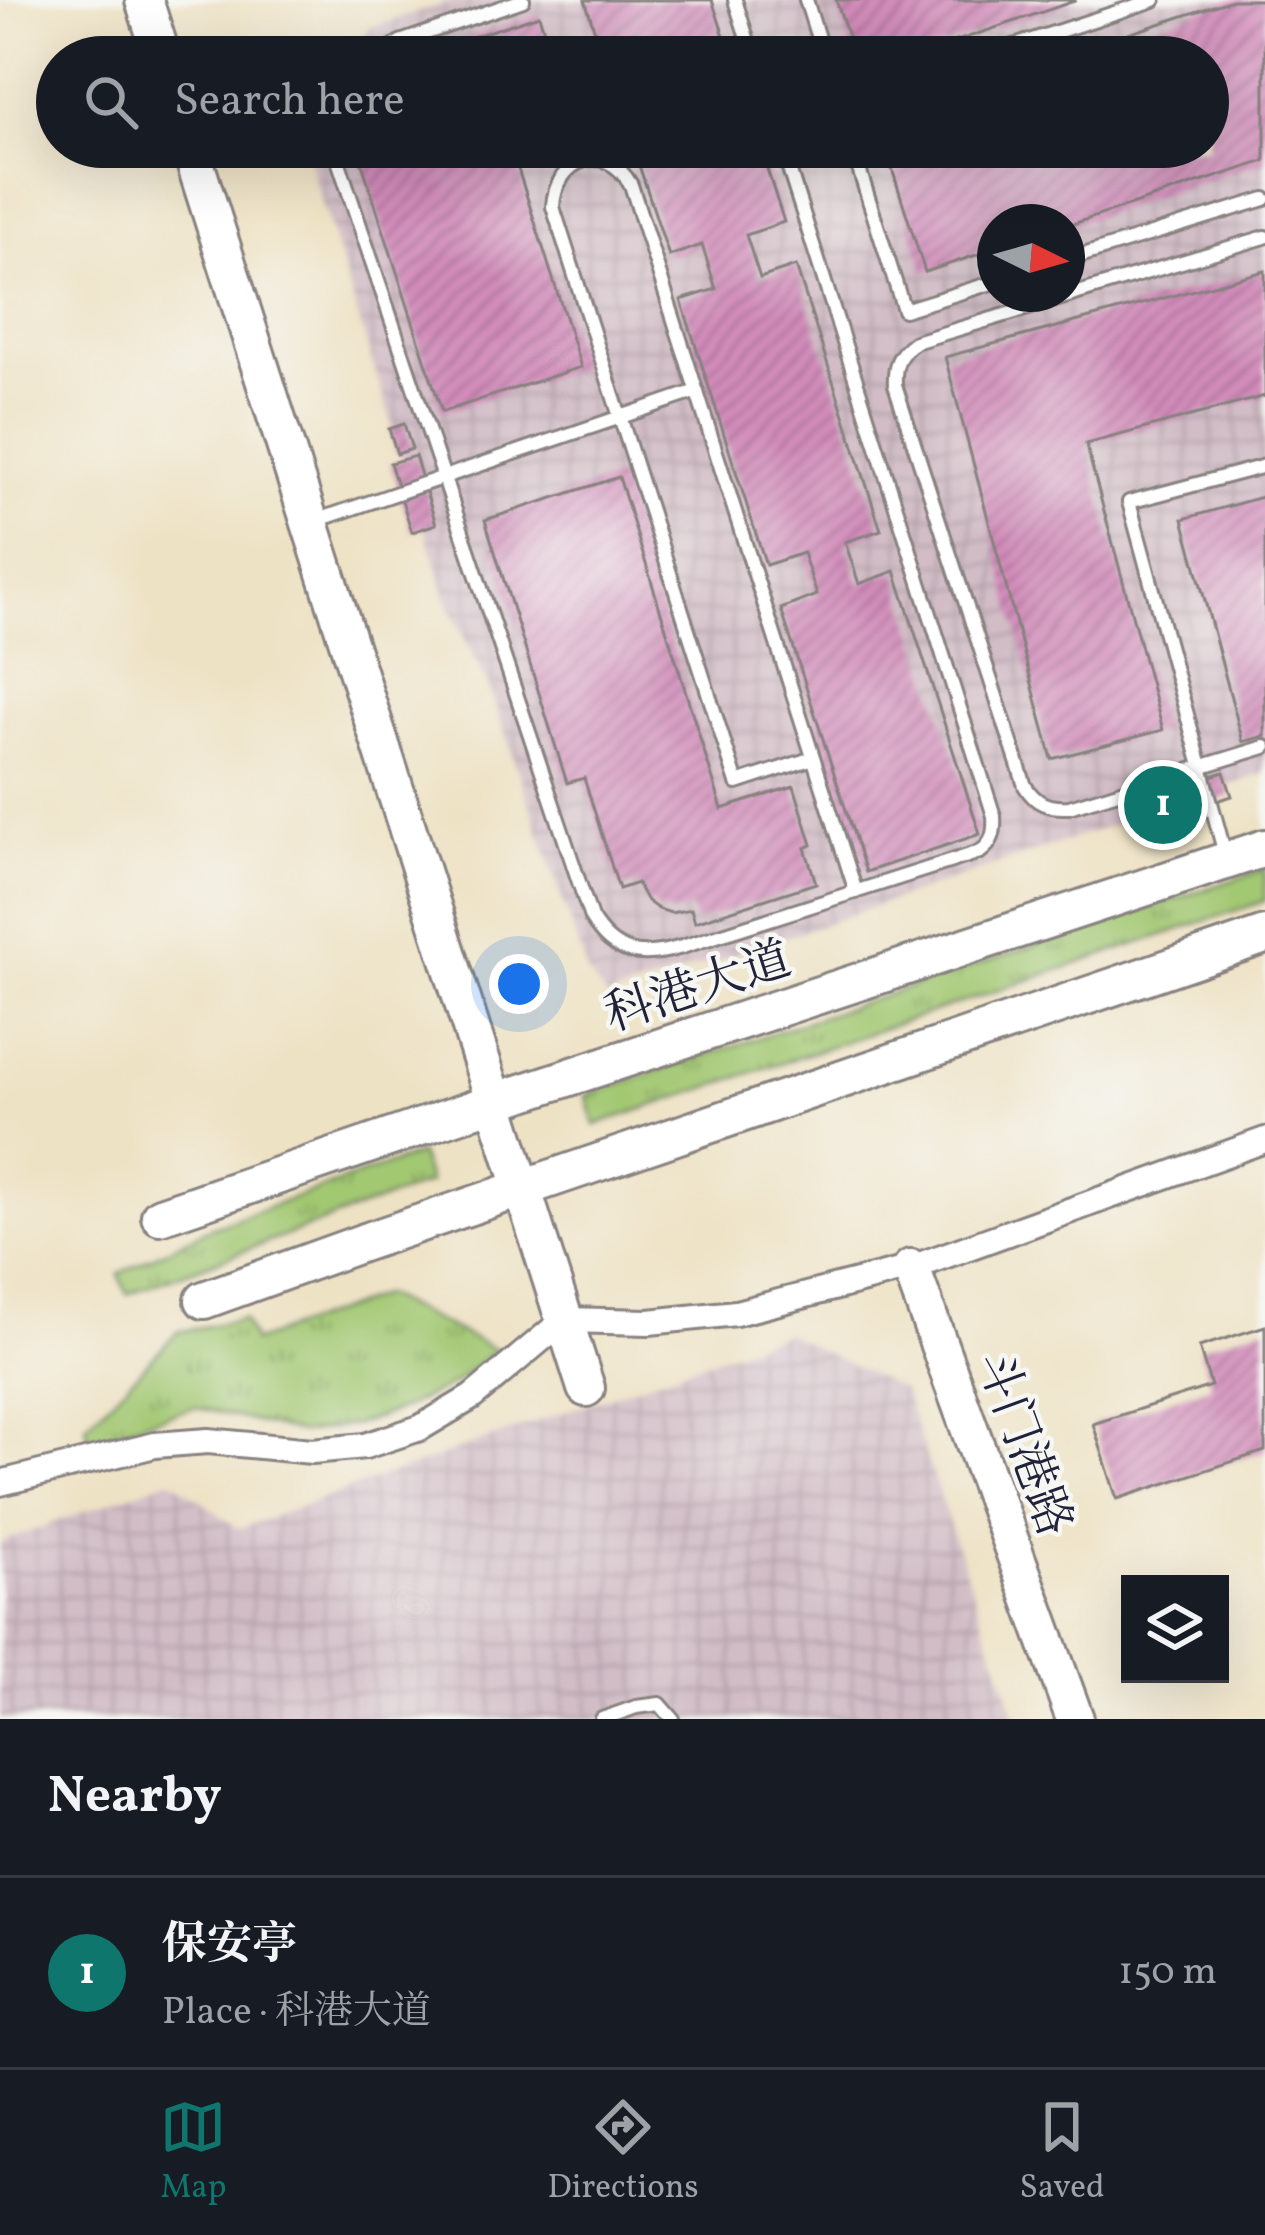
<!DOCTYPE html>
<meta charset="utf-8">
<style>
body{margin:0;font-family:Vollkorn,"Noto Serif SC",serif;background:#20242c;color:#f1f3f6}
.controls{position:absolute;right:36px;bottom:36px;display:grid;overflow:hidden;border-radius:0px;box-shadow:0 12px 48px #0002}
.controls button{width:108px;height:108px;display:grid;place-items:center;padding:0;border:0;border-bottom:3px solid #363941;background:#171b24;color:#f1f3f6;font:60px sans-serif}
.compass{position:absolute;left:977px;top:204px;width:108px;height:108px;border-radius:50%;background:#171b24;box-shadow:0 12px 48px #0002;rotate:95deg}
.you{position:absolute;left:519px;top:984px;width:42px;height:42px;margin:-30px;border:9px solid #fff;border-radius:50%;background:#1a73e8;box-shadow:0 0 0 18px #1a73e833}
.badge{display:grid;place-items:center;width:78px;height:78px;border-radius:50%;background:#0f766e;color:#fff;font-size:39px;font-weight:700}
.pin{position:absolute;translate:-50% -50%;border:6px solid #fff;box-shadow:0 3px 12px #0006}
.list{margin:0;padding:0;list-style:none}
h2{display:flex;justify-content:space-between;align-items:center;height:156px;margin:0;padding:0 48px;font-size:51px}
h2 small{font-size:39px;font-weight:400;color:#9ea1a6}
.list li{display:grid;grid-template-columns:78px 1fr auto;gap:36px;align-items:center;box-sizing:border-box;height:192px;padding:0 48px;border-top:3px solid #363941}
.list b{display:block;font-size:45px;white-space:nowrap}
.list p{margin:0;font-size:39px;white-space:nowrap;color:#9ea1a6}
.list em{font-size:39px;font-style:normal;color:#9ea1a6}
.icon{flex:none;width:66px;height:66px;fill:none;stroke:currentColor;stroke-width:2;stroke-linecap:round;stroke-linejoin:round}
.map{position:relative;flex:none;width:1265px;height:1719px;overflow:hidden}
.search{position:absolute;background:#171b24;box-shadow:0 12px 48px #0002;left:36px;right:36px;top:36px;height:132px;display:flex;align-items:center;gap:30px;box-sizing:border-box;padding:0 42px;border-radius:66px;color:#9ea1a6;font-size:45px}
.sheet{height:348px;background:#171b24}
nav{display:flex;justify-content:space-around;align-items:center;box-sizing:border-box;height:168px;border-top:3px solid #363941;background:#171b24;font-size:33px;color:#9ea1a6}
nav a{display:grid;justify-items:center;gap:6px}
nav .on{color:#0f766e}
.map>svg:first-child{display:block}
</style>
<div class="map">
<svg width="1265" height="1719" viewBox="0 0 1265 1719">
<defs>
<pattern id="industrial-grid" width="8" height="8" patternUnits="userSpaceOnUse" patternTransform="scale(3)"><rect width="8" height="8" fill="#d2bdc6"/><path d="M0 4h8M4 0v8" fill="none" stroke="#b4a2ab"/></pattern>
<pattern id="grass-tufts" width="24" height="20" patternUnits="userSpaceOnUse" patternTransform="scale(3)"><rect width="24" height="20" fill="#a3c872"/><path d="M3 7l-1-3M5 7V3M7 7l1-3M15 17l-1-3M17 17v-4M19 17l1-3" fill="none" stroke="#84a25f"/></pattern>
<pattern id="building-hatch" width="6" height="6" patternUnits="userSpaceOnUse" patternTransform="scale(3)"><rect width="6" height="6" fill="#d28cba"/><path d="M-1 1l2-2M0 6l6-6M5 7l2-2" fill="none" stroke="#aa7298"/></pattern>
</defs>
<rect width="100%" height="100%" fill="#f6f6f2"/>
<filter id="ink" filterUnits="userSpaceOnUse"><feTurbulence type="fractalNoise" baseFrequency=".00833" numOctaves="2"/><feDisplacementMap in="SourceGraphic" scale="24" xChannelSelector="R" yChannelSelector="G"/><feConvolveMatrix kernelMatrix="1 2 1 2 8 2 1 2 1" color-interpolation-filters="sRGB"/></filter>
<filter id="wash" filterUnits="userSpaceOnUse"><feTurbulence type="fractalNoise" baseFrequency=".004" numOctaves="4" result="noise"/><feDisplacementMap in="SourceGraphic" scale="48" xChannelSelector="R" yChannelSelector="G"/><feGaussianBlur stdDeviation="2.7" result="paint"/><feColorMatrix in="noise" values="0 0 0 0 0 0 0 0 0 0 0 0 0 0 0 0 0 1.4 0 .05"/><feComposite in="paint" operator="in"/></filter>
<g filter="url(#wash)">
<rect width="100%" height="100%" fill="#eee2c4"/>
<path fill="url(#industrial-grid)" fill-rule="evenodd" d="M455,0H1265V773L607,998L588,974L489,686L451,611L309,162L316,147H1208V57H355L367,29ZM995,222H1067V294H995Z
M785,1333L903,1390L1017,1719H0V1543L168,1480L175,1481L238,1529Z"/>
<path fill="url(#grass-tufts)" stroke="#627556" stroke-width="3" d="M1265,869V901L595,1125L586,1095Z
M419,1154L429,1183L127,1294L119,1274L210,1228Z
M383,1295L496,1350L453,1384L404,1408L354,1425L301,1433L195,1407L141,1423L90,1445L86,1425L178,1332L243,1319L253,1342Z"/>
<g id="blocks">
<path fill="url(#building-hatch)" d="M585,0H712L731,57H412L539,15L550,50L596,35Z
M836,0H1075V1L909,57H855Z
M1232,0H1265V161L1067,226V222H995V249L925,272L885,147H1208V57L1061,56Z
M375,147H511L581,367L442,412L359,154Z
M633,147H760L784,222L746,235L760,278L796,266L881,530L845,542L859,584L895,571L980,834L866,872L781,609L817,595L803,553L766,565L681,300L716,289L702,245L669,256Z
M1265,271V396L1086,444L1163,730L1052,759L945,357Z
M404,424L412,449L397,454L389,429Z
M415,456L436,524L412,532L390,463Z
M619,477L722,809L794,786L812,845L805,848L816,883L695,922L691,909L671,913L658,909L647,901L637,883L619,889L584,778L567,783L485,520Z
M1265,496V736L1243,742L1183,519Z
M1224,772L1232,796L1144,825L1136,801Z
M1265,1326V1451L1117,1499L1093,1424L1211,1386L1199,1347Z"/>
</g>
</g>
<g filter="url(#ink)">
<use href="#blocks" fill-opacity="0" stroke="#888280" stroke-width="3"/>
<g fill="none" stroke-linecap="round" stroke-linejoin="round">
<g stroke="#888280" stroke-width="18">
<path id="lane" d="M735,0L753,57
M806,0L824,57
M376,57L400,42L523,0
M980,57L1154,0
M338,147L339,163L591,918C614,956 641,959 682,947L980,852C993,843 995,832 994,816L782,147
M852,147L904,310L995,282
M1265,237L915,342C898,354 894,365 895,385L1025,786C1036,804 1048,808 1069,807L1265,747
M1067,260L1265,199
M312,522L697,391
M813,758L737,783L553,207C555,159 605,139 631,185L856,892
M1225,854L1129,502L1265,466
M602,1719L636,1707L660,1704L673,1719"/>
</g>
<g stroke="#888280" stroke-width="30">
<path id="street" d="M0,1483L155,1445L208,1441L312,1451L365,1446L420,1428L472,1397L564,1320L649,1322L736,1313L911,1268L1265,1140"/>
</g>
<g stroke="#888280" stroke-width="42">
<path id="secondary" d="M144,0L162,57
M190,147L586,1388
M160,1216L494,1102L1265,848
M911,1268L1075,1719
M204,1300L362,1243L1265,935"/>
</g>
<use href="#lane" stroke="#fff" stroke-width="12"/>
<use href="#street" stroke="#fff" stroke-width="24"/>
<use href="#secondary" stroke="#fff" stroke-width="36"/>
</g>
</g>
<g text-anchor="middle" stroke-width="9" stroke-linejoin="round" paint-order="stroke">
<g font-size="48" fill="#22223b" stroke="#f6f6f2">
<text transform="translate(697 985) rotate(-18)" y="17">科港大道</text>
<text transform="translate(1026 1443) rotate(70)" y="17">斗门港路</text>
</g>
</g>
</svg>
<div class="controls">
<button><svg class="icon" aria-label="layers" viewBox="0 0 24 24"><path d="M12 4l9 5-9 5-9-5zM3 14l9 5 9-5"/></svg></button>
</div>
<svg class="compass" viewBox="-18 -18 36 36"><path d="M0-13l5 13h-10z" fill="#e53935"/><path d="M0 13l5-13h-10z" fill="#9ea1a6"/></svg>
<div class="you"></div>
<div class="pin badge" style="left:1163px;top:805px">1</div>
<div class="search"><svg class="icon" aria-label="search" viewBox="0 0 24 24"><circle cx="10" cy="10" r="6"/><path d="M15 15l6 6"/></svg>Search here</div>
</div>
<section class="sheet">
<h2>Nearby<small></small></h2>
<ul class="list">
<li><span class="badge">1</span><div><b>保安亭</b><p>Place · 科港大道</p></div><em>150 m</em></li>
</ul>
</section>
<nav>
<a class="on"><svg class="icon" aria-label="map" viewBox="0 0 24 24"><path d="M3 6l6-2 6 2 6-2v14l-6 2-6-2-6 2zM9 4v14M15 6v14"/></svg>Map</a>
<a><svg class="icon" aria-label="directions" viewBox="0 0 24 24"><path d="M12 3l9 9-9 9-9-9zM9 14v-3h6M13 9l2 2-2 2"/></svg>Directions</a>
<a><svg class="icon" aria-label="saved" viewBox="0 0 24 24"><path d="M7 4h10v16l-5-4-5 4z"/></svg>Saved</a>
</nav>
